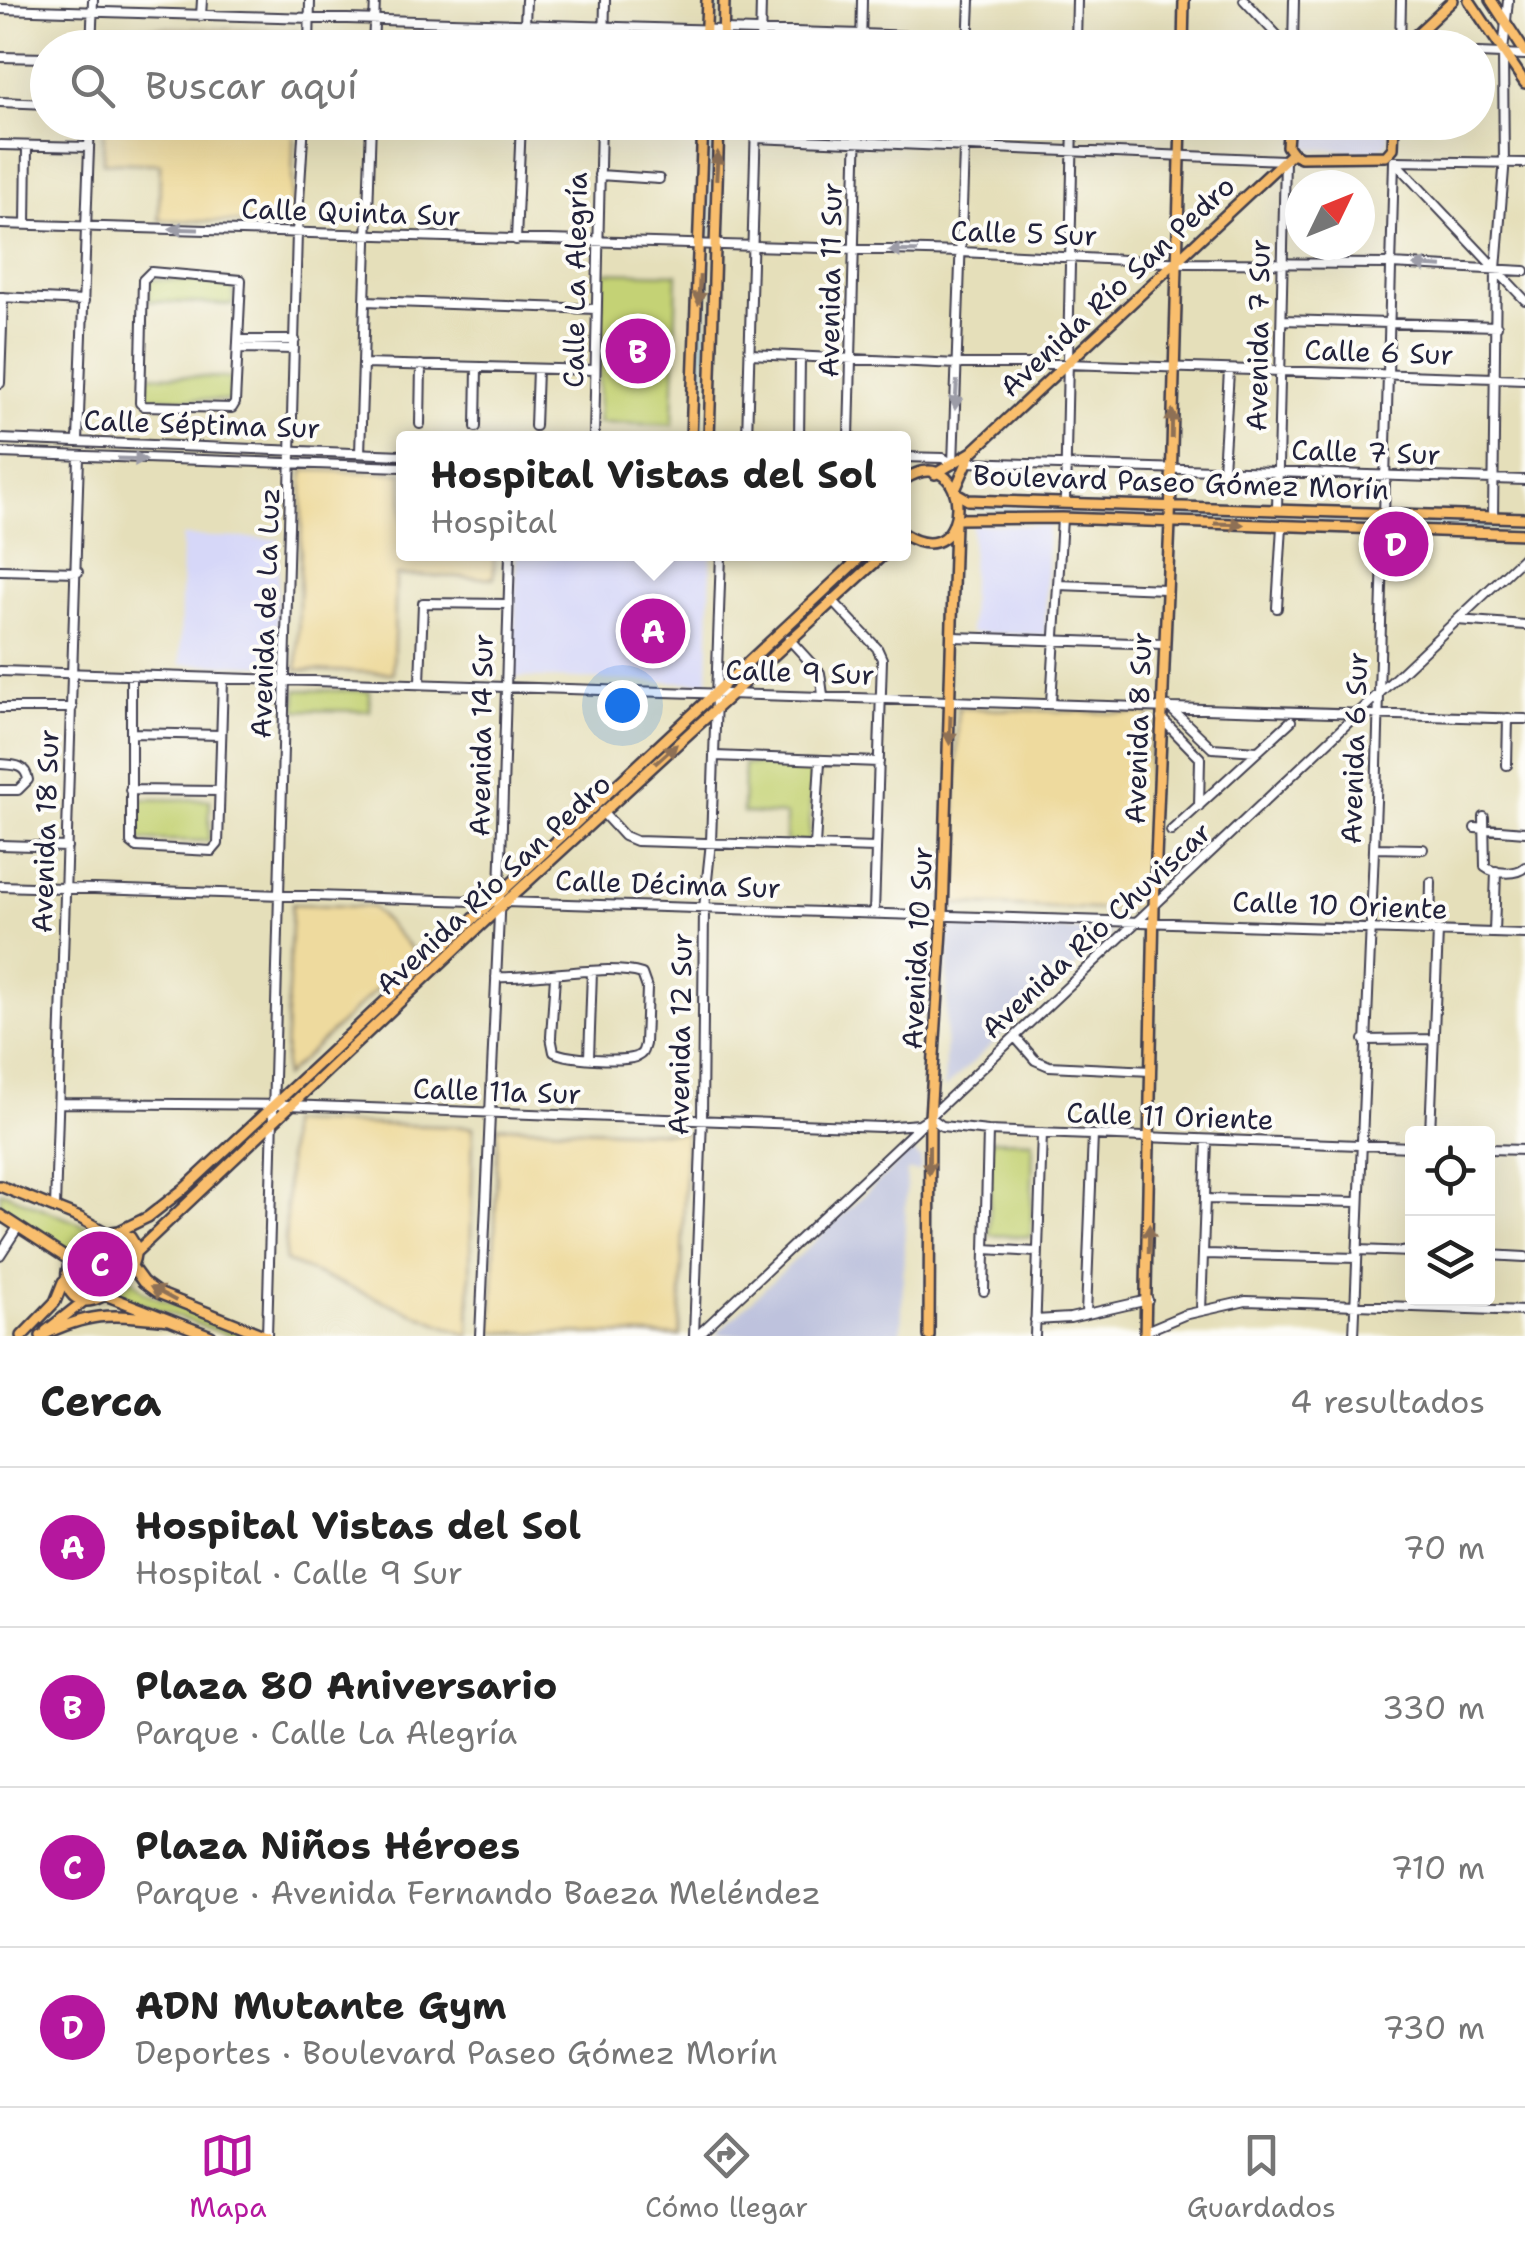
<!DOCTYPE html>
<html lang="es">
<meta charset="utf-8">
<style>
body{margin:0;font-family:"Shantell Sans",sans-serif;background:#f2f2f2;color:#222}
.controls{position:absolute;right:30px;bottom:30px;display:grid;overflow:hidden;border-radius:10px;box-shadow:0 10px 40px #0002}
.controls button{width:90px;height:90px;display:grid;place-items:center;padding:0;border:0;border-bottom:2px solid #e0e0e0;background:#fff;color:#222;font:50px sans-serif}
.compass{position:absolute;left:1285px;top:170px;width:90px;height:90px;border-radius:50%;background:#fff;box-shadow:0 10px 40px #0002;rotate:47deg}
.you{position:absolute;left:622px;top:705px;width:35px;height:35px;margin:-25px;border:8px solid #fff;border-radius:50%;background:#1a73e8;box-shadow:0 0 0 15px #1a73e833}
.badge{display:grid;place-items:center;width:65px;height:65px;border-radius:50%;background:#b5179e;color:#fff;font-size:32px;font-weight:700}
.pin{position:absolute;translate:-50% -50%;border:5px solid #fff;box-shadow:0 2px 10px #0006}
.popup{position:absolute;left:396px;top:431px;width:515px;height:130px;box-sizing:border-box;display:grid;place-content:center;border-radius:10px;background:#fff;filter:drop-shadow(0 2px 8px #0005);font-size:32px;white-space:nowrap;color:#767676}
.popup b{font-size:38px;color:#222}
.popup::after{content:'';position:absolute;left:50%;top:100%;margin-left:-20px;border:20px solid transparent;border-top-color:#fff}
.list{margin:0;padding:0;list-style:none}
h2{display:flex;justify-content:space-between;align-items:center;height:130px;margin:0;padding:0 40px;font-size:42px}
h2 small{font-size:32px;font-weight:400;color:#767676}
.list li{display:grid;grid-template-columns:65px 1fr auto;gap:30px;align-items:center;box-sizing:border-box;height:160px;padding:0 40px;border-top:2px solid #e0e0e0}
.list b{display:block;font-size:38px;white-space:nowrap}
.list p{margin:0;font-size:32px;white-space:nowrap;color:#767676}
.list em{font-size:32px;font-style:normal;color:#767676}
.icon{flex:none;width:55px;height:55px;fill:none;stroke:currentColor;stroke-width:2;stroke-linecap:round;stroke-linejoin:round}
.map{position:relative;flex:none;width:1525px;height:1336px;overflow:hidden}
.search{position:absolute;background:#fff;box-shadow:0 10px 40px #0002;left:30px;right:30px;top:30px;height:110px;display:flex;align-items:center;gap:25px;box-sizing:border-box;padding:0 35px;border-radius:55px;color:#767676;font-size:38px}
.sheet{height:770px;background:#fff}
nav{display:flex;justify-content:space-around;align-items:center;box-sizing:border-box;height:140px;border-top:2px solid #e0e0e0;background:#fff;font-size:28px;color:#767676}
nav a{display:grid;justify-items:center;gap:5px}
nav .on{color:#b5179e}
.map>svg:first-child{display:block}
</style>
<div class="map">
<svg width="1525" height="1336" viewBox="0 0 1525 1336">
<rect width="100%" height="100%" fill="#fdfcf7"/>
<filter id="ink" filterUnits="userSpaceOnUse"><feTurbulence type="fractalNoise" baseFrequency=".01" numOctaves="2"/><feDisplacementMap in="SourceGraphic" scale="20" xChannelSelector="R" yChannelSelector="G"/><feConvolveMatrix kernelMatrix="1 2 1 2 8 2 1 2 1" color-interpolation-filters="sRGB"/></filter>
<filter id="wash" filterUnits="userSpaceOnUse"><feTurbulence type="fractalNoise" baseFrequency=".0048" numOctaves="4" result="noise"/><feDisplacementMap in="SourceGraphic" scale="40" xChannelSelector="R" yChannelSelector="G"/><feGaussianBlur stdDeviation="2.25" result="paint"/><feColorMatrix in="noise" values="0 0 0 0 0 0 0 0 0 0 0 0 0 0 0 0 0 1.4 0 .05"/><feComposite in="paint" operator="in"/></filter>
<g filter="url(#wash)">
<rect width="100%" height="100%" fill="#e5dfba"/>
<path fill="#d6d7f8" d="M1298,123H1388V142L1377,152L1307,148L1297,138Z
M972,524L1048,526L1045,635L970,633Z
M182,536L279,539L276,666L180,664Z
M516,554H711L708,683L513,677Z"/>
<path fill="#bec2dd" d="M949,925L1114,931L944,1089Z
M912,1150L921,1159L920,1171H907L901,1336L715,1335Z"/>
<path fill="#c4d274" stroke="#737a58" stroke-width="2.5" d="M602,272L677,274L673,425L598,423Z
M149,279L234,282L233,305L148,301Z
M147,375L231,378L230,401L146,397Z
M297,690L370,691V711L296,710Z
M744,764L812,767L809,843L786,842V815L743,813Z
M138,799L210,800L209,841L137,840Z
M991,1140L1033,1141L1031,1237L989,1235Z
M0,1191L90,1228L91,1232L70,1252L64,1251L0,1209Z
M118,1236L126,1239L130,1250L118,1275L92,1296C40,1296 89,1241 118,1236Z
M131,1278L145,1293L256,1336H230L116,1294Z"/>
<path fill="#eeda9e" stroke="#887e6c" stroke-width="2.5" d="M106,26L296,31L295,47H105Z
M104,123H294L291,224L159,220L160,164L103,162Z
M303,470L403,473V554H494V578L396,575L393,673L297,670Z
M958,708L1150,714L1144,911L953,904Z
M292,904L372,907L415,953L284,1077Z
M288,1122L473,1127L469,1336L285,1261Z
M498,1126L686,1133L680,1336L492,1332Z"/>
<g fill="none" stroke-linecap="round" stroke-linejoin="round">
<path stroke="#6bbbe6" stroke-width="2.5" d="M715,14L716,0
M715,48V45
M708,235L712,122
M700,438L707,257
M967,507L1155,514
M1182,515L1370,522
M1396,523L1525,528"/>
</g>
</g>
<g filter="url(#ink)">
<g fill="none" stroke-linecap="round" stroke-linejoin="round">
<g stroke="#3f3e4e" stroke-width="12">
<path id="minor" d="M1244,0L1289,48
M0,9L862,34L1202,48
M201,16L202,0
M1076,43L1077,0
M91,48L93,0
M309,48L310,0
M373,48L375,0
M524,48L526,0
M604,48L605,0
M760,48L761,0
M861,48L862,0
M968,48L970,0
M1293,48L1294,0
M1400,48L1401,0
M1478,53L1525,55
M0,57L48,58
M0,102L48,104
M640,122L660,124
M755,138L1285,160L1277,510
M0,145L89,147
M1395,162L1525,300
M599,175L659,179
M0,224L961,252L1187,263L1391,264L1525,271
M26,224L27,146
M516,240L521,122
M151,272L241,280L235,403L232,408L144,406L140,403L143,280Z
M0,297L84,301
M365,301L596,309
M1282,320L1497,326
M239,340H295
M238,348L294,349
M751,354L957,364H1066L1525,379
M363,364L595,370
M0,383L3,297
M420,424L421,365
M535,426L537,369
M476,427L477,367
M594,438L601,122
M747,438L756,122
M799,438L800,358
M849,438L857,122
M0,439L403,455
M78,441L90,122
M0,453L403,467
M360,453L371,122
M903,457L943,458L953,464L965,122
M966,462L1525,480
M1223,470L1229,371
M1065,501L1073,122
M1493,517L1496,269L1504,170L1503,53L1508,0
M0,570L78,572
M1058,585L1166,589
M832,600L877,648L882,659L874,913
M1277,608L1282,526
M1457,620L1525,625
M953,637L1164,644
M789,639L820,673L823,695
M0,671L1525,719
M131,676V843L136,847L212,851L218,844L223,679
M420,682L423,603L507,604
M1051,703L1062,518
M1169,707L1212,748L1258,751
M0,708H72
M1161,718L1200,758L1199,806
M131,733L221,735
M714,756L879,762
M0,764C13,765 26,764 28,780L18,790H0
M1507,765L1508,718
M130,790L220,791
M602,812L624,836L636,841L876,848
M1484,817L1485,867C1494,874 1517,875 1525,867
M1475,828L1525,832
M1171,831L1291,721
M0,845L67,847
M815,846L820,761
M1374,848L1423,849
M0,886L1525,934
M1430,931L1431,882
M1494,933L1496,871
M496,977C539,979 605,963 642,974L647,988L645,1044C643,1051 643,1054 636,1057C622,1062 567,1059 554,1052L551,1037L555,976
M1015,1037L1035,1060L1049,1066L1151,1071
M1364,1040L1433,1039
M589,1058L592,971
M60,1103L288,1105L881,1127L919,1124L930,1117L942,1126L988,1131L1412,1147
M1430,1134L1438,931
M1488,1149L1525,1150
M1206,1199L1358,1202
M55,1208L79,457
M985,1249L1037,1252
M1357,1250L1412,1252
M1205,1254L1357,1258
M0,1255L18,1227
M1488,1255L1525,1257
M984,1291L988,1131
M1201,1311L1207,1140
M1086,1314L1093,1135
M1035,1320L1070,1318L1148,1300
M1146,1331L1184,1315L1246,1301L1525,1311
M267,1336L297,232L304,122
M480,1336L500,893L510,554
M694,1336L702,1118L704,908L711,842L721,554
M697,1336L1525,556
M1035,1336L1042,1133
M1354,1336L1376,801L1394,161L1525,163"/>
</g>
<g stroke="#3f3e4e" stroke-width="14">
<path id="major" d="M1469,0L1525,83
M1491,0L1525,52
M705,48L707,0
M723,48L724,0
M1183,48L1184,0
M1402,48L1453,0
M1289,122L1287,146L1292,153
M1292,153L1301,157L1386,156L1393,148L1394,122
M691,438L703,122
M709,438L719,122
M935,474L972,452L1292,153
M903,480C975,435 975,579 903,534
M955,490L971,454
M956,493L968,500L1525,518
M957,519L1062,518L1525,534
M0,1186L80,1218L107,1233
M0,1215L71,1261
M119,1231L148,1217L185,1188L864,554
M119,1231L130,1237L135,1245C137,1263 128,1275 115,1287C59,1336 41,1240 119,1231Z
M136,1252L497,910L884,554
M132,1267L143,1282L158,1293L266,1336
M105,1295L211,1336
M46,1331L84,1301
M22,1336L55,1302L63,1282
M41,1336C95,1310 113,1315 170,1320
M929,1336L930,1117L943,915L955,523
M1145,1336L1154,906L1170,522L1181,122"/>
</g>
<use href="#minor" stroke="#fff" stroke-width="8"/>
<use href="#major" stroke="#f9be6d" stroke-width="9"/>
</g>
<defs><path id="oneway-solid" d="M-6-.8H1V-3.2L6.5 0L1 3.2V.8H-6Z" transform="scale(2.5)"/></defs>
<g fill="#8e7054">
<use href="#oneway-solid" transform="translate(717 166) rotate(-87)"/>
<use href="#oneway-solid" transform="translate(699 290) rotate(93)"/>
<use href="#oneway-solid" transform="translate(1172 424) rotate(-89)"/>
<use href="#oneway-solid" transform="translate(1229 524) rotate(2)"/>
<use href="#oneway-solid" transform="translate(950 730) rotate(92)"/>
<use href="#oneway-solid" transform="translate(666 754) rotate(-42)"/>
<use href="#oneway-solid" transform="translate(929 1160) rotate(90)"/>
<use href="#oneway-solid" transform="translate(1149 1239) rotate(-89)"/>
<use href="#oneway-solid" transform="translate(163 1294) rotate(-152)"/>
</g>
<g fill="#9c9ca7">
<use href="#oneway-solid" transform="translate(184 229) rotate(-178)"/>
<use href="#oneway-solid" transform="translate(903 251) rotate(-179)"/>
<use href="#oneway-solid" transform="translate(1428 266) rotate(-177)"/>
<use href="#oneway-solid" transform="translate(956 395) rotate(94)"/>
<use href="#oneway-solid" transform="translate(132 459) rotate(2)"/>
</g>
</g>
<g text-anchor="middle" stroke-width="8" stroke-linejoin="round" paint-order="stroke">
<g font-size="28" fill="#22223b" stroke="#fdfcf7">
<text transform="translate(351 212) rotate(2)" y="10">Calle Quinta Sur</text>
<text transform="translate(1024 233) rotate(2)" y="10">Calle 5 Sur</text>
<text transform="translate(575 280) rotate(-89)" y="10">Calle La Alegría</text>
<text transform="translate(830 280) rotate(-89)" y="10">Avenida 11 Sur</text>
<text transform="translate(1117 286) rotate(-43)" y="10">Avenida Río San Pedro</text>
<text transform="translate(1258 335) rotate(-89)" y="10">Avenida 7 Sur</text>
<text transform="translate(1379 352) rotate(2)" y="10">Calle 6 Sur</text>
<text transform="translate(202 424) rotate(2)" y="10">Calle Séptima Sur</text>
<text transform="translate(1366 452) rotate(2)" y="10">Calle 7 Sur</text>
<text transform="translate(1181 482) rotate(2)" y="10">Boulevard Paseo Gómez Morín</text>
<text transform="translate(265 613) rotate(-88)" y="10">Avenida de La Luz</text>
<text transform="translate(800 672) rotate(2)" y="10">Calle 9 Sur</text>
<text transform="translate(1138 728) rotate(-88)" y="10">Avenida 8 Sur</text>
<text transform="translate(481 735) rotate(-89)" y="10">Avenida 14 Sur</text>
<text transform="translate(1354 748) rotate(-88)" y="10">Avenida 6 Sur</text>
<text transform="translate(45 831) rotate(-88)" y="10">Avenida 18 Sur</text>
<text transform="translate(493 884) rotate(-43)" y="10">Avenida Río San Pedro</text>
<text transform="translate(668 884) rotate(2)" y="10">Calle Décima Sur</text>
<text transform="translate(1340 905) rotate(2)" y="10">Calle 10 Oriente</text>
<text transform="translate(1096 930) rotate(-43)" y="10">Avenida Río Chuviscar</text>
<text transform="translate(917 948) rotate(-87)" y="10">Avenida 10 Sur</text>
<text transform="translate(680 1034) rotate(-89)" y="10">Avenida 12 Sur</text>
<text transform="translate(497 1091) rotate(2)" y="10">Calle 11a Sur</text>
<text transform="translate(1170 1116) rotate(2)" y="10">Calle 11 Oriente</text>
</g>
</g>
</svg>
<div class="controls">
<button><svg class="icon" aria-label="locate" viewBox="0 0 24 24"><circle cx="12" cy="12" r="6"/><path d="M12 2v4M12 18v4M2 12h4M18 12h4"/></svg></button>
<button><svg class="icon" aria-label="layers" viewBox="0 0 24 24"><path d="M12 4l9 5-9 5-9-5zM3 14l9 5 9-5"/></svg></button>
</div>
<svg class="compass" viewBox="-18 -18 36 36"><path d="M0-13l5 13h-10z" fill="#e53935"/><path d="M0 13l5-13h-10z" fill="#767676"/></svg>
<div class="you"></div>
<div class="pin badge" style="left:653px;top:631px">A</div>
<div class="popup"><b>Hospital Vistas del Sol</b>Hospital</div>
<div class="pin badge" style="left:638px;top:351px">B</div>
<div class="pin badge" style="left:100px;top:1264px">C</div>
<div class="pin badge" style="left:1396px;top:544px">D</div>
<div class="search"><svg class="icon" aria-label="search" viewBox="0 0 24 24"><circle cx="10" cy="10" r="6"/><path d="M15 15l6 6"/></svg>Buscar aquí</div>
</div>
<section class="sheet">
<h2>Cerca<small>4 resultados</small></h2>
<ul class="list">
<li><span class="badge">A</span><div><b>Hospital Vistas del Sol</b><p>Hospital · Calle 9 Sur</p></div><em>70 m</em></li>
<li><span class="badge">B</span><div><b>Plaza 80 Aniversario</b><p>Parque · Calle La Alegría</p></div><em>330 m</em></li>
<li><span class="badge">C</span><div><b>Plaza Niños Héroes</b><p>Parque · Avenida Fernando Baeza Meléndez</p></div><em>710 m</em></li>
<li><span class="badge">D</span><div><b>ADN Mutante Gym</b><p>Deportes · Boulevard Paseo Gómez Morín</p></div><em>730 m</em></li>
</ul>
</section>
<nav>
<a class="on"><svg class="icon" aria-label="map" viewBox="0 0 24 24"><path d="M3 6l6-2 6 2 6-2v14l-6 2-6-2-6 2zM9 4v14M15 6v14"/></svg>Mapa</a>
<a><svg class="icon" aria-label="directions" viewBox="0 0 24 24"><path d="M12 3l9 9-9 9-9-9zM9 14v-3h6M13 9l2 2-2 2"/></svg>Cómo llegar</a>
<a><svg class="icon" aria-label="saved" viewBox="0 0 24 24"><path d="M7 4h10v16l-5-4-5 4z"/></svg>Guardados</a>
</nav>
